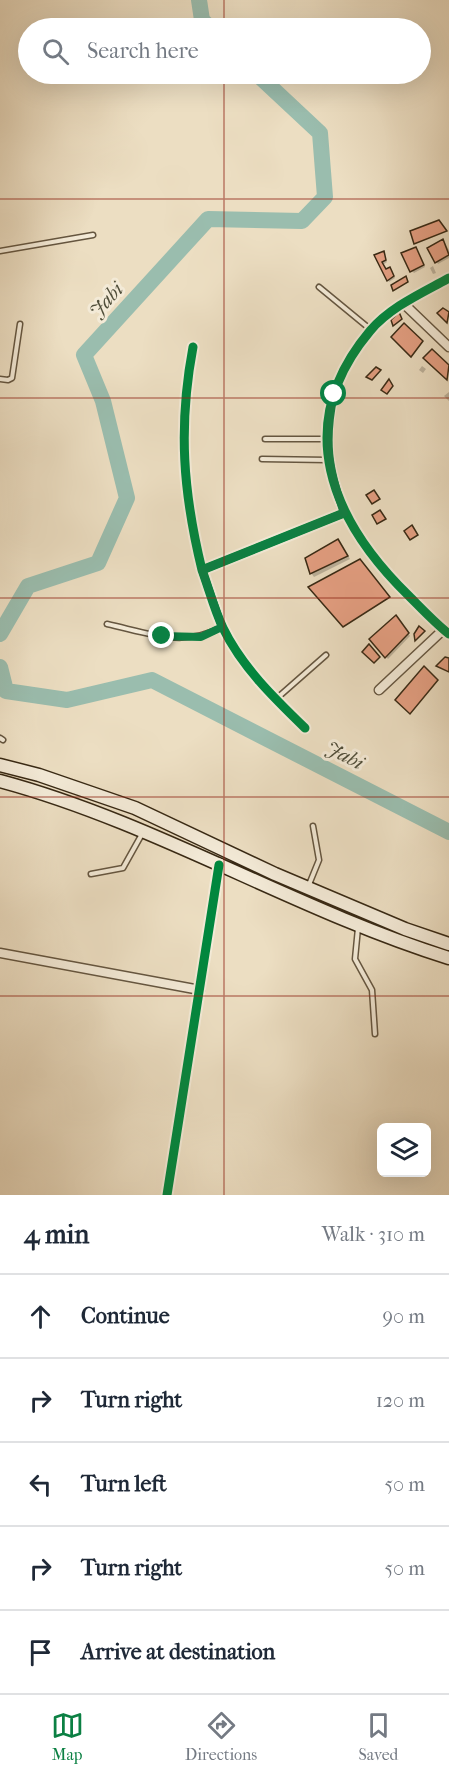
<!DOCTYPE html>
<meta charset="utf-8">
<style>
body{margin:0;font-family:"IM FELL French Canon",serif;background:#f6f6f7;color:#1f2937}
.controls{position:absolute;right:18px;bottom:18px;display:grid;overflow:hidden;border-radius:9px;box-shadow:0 6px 24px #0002}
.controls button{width:54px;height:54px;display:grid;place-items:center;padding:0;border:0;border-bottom:2px solid #e0e1e3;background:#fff;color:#1f2937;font:30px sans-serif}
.stop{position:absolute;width:18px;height:18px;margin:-14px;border:4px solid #0b8043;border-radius:50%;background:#fff}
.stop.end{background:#0b8043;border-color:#fff;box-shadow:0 2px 6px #0008}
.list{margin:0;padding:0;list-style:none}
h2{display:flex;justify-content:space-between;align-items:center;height:78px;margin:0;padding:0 24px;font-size:26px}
h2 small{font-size:20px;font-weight:400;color:#747a83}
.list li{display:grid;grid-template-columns:39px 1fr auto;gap:18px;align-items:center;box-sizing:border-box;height:84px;padding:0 24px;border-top:2px solid #e0e1e3}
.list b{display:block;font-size:22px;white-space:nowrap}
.list em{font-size:20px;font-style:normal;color:#747a83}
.icon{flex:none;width:33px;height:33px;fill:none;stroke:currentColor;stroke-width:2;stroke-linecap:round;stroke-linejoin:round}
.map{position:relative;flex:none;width:449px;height:1195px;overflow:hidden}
.search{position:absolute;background:#fff;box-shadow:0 6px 24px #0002;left:18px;right:18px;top:18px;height:66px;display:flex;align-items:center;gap:15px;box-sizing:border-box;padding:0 21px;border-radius:33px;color:#747a83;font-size:22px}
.sheet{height:498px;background:#fff}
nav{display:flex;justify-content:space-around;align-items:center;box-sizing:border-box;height:84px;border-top:2px solid #e0e1e3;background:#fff;font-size:16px;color:#747a83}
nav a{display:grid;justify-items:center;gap:3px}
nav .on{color:#0b8043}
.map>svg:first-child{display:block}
</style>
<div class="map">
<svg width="449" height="1195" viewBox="0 0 449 1195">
<rect width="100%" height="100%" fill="#ecdec2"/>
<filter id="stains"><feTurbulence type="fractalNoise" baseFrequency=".00333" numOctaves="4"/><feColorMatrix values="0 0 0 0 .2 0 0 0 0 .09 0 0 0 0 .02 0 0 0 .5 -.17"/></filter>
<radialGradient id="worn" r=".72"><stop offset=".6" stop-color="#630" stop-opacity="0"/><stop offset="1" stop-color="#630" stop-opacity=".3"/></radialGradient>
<path fill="#0003" d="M443,240L449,250V258L438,264L429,248Z
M417,251L425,267L414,273L412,271Z
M383,253L387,262L383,265L386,271L392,270L395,278L389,282L376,256Z
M433,266L436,273L433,274L430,268Z
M422,366L426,369L423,373L419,370Z
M449,392V401L444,396Z
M341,544L350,559L314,577L311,573Z
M359,561L389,598L345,626L311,588Z
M398,619L410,636L388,659L371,639Z"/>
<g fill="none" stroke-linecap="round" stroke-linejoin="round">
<path stroke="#9abdae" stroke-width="16" d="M199,0L202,20L210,28
M0,634L28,586L98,563L127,498L103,401L84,355L208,219L302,221L325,197L320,133L257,74
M0,667L6,691L67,700L152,680L449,832"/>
</g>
<path fill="#e59f82" stroke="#382914" stroke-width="1.5" d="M439,220L447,231L414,244L410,231Z
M443,239L449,255L435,263L427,248Z
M416,247L424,265L410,272L401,253Z
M384,251L386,260L382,262L386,269L390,267L394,276L387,281L374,255Z
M406,276L408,282L393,291L391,285Z
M443,308L449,312L447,323L437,313Z
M399,312L402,319L393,326L391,320Z
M404,323L423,341L411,357L391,337Z
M432,349L449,365L447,380L423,358Z
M376,367L381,370L372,380L366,377Z
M389,379L393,386L387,394L381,390Z
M374,490L380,499L372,504L366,495Z
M380,510L386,519L377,524L372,515Z
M412,525L418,535L410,540L404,531Z
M338,539L348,556L310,574L305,558Z
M360,559L390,597L343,627L308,587Z
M396,615L409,633L385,658L369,639Z
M419,626L425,631L415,641L414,634Z
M369,644L380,657L374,663L362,652Z
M445,657L449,658V672L436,666Z
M424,666L438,680L410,714L395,700Z"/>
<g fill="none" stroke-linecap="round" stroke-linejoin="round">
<g stroke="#655640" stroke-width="7">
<path id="lane" d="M0,251L93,235
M319,287L370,329
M0,379L8,380L12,378L20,324
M265,439H326
M262,459L328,460
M107,624C148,633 183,648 222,627
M276,699L326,655
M0,738L3,740
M91,874L123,868L142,834
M308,887L319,860L313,826
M358,928L355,959L372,990L375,1034"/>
</g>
<g stroke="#655640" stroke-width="11">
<path id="street" d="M449,278C422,293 390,307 370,331C291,425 331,520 409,596C422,609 435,623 449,634
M403,303L449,347
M193,347C178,427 183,492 202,570
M379,690L443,630
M305,728C274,698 242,667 223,628C214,609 209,589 202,570L344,513
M0,953L200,990
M167,1195L219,865"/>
</g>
<g stroke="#382914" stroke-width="15">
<path id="secondary" d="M0,765L39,775L135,808L275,874L405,929L449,944
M0,781C156,823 295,910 449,958"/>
</g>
<use href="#lane" stroke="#f3ead7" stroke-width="4"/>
<use href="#street" stroke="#f3ead7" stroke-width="8"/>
<use href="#secondary" stroke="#f3ead7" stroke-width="12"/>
<g stroke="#f3ead7" stroke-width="13">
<path id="cycleway" d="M449,278C422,293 390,307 370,331C291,425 331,520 409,596C422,609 435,623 449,634
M193,347C178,427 183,492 202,570
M305,728C274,698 242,667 223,628C214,609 209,589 202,570L344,513
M167,1195L219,865"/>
</g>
<use href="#cycleway" stroke="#00873e" stroke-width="9"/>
</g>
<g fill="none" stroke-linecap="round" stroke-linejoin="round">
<path stroke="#0b8043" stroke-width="8" d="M162,636L201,637L222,627L202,570L344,513C328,468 324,441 334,394"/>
</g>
<path fill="none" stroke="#8f2418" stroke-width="1.5" stroke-opacity="0.55" d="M224,0V28M224,74V1195M0,199H449M0,398H449M0,598H449M0,797H449M0,996H449"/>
<g text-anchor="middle" stroke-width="6" stroke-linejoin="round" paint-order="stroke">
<g font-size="20" font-style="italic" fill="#504e3a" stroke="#f3ead7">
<text transform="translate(106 300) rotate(-48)" y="7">Jabi</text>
<text transform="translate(345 755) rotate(27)" y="7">Jabi</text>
</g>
</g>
<rect width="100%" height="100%" filter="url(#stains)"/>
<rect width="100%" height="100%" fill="url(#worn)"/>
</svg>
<div class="controls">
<button><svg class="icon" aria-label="layers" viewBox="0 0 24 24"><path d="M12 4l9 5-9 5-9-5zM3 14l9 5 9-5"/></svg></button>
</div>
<div class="stop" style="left:334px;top:394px"></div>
<div class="stop end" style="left:162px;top:636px"></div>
<div class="search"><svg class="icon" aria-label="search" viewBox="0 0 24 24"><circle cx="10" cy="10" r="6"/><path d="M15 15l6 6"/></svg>Search here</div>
</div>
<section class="sheet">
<h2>4 min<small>Walk · 310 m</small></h2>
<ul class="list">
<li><svg class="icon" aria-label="ahead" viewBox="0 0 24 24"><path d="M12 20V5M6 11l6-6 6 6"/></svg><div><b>Continue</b></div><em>90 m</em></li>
<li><svg class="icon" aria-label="right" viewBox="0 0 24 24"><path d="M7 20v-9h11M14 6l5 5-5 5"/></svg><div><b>Turn right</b></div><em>120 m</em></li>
<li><svg class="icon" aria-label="left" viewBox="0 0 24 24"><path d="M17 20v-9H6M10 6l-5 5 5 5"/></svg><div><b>Turn left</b></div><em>50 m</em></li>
<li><svg class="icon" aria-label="right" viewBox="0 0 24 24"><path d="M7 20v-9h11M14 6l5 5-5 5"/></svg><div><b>Turn right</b></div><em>50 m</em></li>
<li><svg class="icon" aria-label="arrive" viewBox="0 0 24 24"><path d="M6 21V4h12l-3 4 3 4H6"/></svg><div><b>Arrive at destination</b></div></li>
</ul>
</section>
<nav>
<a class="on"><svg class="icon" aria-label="map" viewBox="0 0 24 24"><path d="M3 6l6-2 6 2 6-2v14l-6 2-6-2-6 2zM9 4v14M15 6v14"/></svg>Map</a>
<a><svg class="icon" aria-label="directions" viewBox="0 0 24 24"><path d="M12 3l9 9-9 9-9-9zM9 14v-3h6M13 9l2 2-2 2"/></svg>Directions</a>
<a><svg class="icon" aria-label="saved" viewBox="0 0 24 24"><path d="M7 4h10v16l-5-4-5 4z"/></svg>Saved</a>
</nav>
